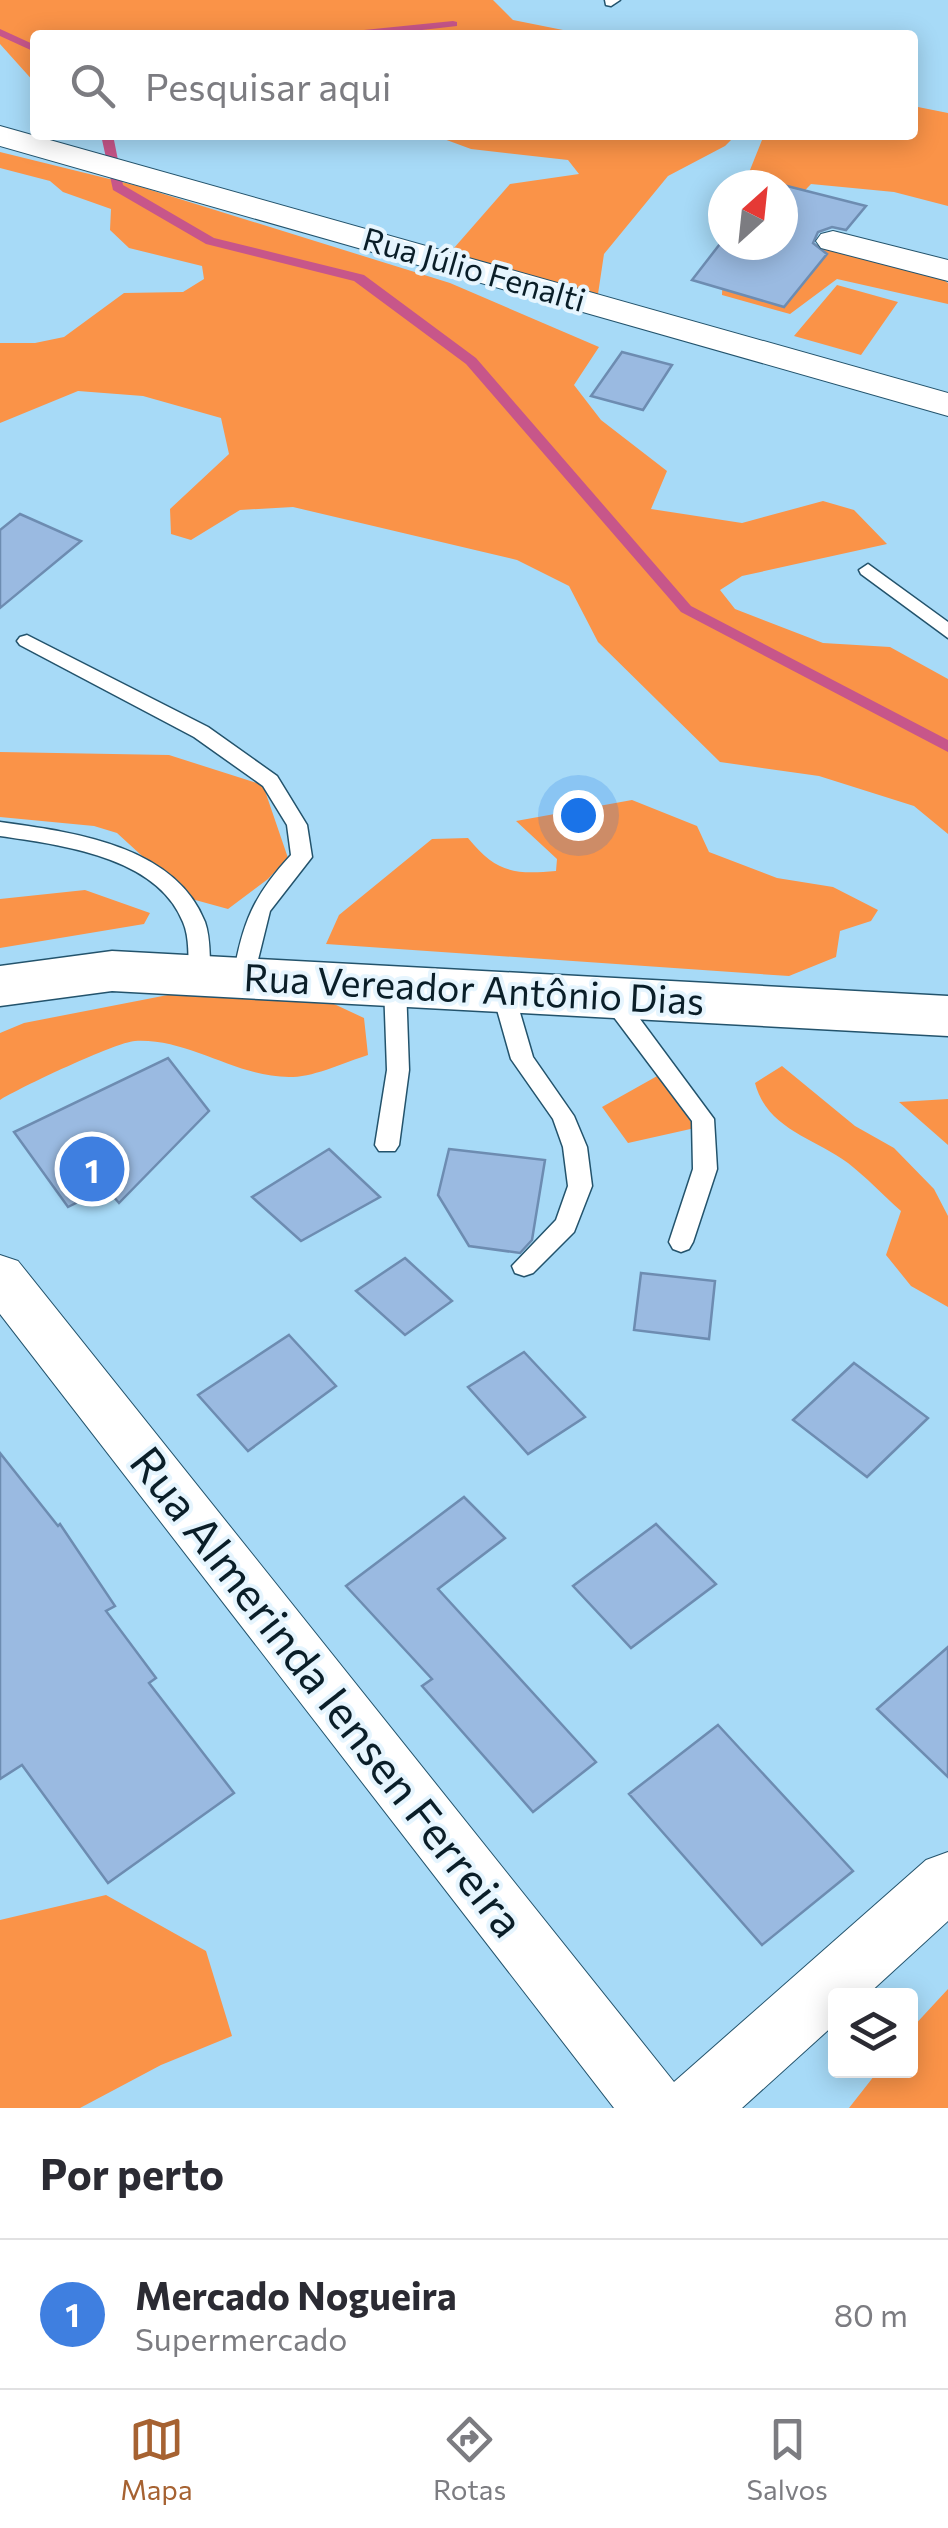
<!DOCTYPE html>
<html lang="pt">
<meta charset="utf-8">
<style>
body{margin:0;font-family:Commissioner,sans-serif;background:#f2f2f3;color:#2b2b33}
.controls{position:absolute;right:30px;bottom:30px;display:grid;overflow:hidden;border-radius:10px;box-shadow:0 5px 25px #0003}
.controls button{width:90px;height:90px;display:grid;place-items:center;padding:0;border:0;border-bottom:2px solid #e1e1e2;background:#fff;color:#2b2b33;font:50px sans-serif}
.compass{position:absolute;left:708px;top:170px;width:90px;height:90px;border-radius:50%;background:#fff;box-shadow:0 5px 25px #0003;rotate:27deg}
.you{position:absolute;left:578px;top:815px;width:35px;height:35px;margin:-25px;border:8px solid #fff;border-radius:50%;background:#1a73e8;box-shadow:0 0 0 15px #1a73e833}
.badge{display:grid;place-items:center;width:65px;height:65px;border-radius:50%;background:#a66232;color:#fff;font-size:32px;font-weight:700}
.pin{position:absolute;translate:-50% -50%;border:5px solid #fff;box-shadow:0 2px 10px #0006}
.list{margin:0;padding:0;list-style:none}
h2{display:flex;justify-content:space-between;align-items:center;height:130px;margin:0;padding:0 40px;font-size:42px}
h2 small{font-size:32px;font-weight:400;color:#7c7c81}
.list li{display:grid;grid-template-columns:65px 1fr auto;gap:30px;align-items:center;box-sizing:border-box;height:150px;padding:0 40px;border-top:2px solid #e1e1e2}
.list b{display:block;font-size:38px;white-space:nowrap}
.list p{margin:0;font-size:32px;white-space:nowrap;color:#7c7c81}
.list em{font-size:32px;font-style:normal;color:#7c7c81}
.icon{flex:none;width:55px;height:55px;fill:none;stroke:currentColor;stroke-width:2;stroke-linecap:round;stroke-linejoin:round}
.map{position:relative;flex:none;width:948px;height:2108px;overflow:hidden}
.search{position:absolute;background:#fff;box-shadow:0 5px 25px #0003;left:30px;right:30px;top:30px;height:110px;display:flex;align-items:center;gap:25px;box-sizing:border-box;padding:0 35px;border-radius:10px;color:#7c7c81;font-size:38px}
.sheet{height:280px;background:#fff}
nav{display:flex;justify-content:space-around;align-items:center;box-sizing:border-box;height:140px;border-top:2px solid #e1e1e2;background:#fff;font-size:28px;color:#7c7c81}
nav a{display:grid;justify-items:center;gap:5px}
nav .on{color:#a66232}
.map>svg:first-child{display:block}
</style>
<div class="map">
<svg width="948" height="2108" viewBox="0 0 948 2108">
<rect width="100%" height="100%" fill="#a7daf7"/>
<path fill="#fa9348" d="M0,0H493L513,20L588,35H35V83L0,44Z
M913,106L948,113V206L894,192L811,184L790,206L783,185H744L764,135H913Z
M433,135H736L725,146L668,176L604,254L598,294L447,256L510,184L579,174L568,160L471,149Z
M0,152L138,186L450,283L599,347L574,385L601,420L667,471L651,509L742,523L823,501L854,510L887,544L742,576L720,590L735,609L823,643L890,647L948,679V834L914,806L819,776L720,762L598,642L569,586L517,560L293,507L240,510L191,540L171,534L170,509L229,454L221,418L143,396L78,391L0,423V343H35L64,337L124,293L183,292L204,279L202,266L129,248L110,230L111,209L63,192L50,181L0,168Z
M783,236L938,276L948,283V304L837,279L790,314L722,295L724,245H783Z
M837,285L898,302L861,355L794,336Z
M0,752L169,755L263,785L288,858L268,879L228,909L188,898L117,833L94,826L0,817Z
M632,800L697,826L709,852L777,878L833,887L878,910L871,921L840,931L836,957L789,976L326,944L339,915L432,839L468,838C496,872 513,875 556,871L557,859L516,821Z
M85,890L150,913L144,924L0,948V899Z
M173,994L334,1004L364,1018L368,1055C345,1062 317,1076 293,1077C238,1079 190,1038 135,1041C116,1042 19,1088 0,1100V1033L24,1023Z
M782,1066L855,1126L894,1148L934,1189L948,1216V1307L911,1286L886,1255L901,1211C883,1195 866,1177 848,1163C813,1137 767,1129 755,1083Z
M659,1075L695,1128L628,1143L602,1107Z
M948,1099V1145L899,1102Z
M106,1895L206,1951L232,2036L161,2065L80,2108H0V1920Z
M948,1989V2108H849L878,2071L910,2070L911,2029Z"/>
<g fill="none" stroke-linecap="round" stroke-linejoin="round">
<path fill="#c7568a" fill-rule="evenodd" d="M453,21L457,22V26L378,35H338L344,32Z
M0,29L35,45V52L0,36Z
M101,135H113L123,185L214,238L364,275L476,358L691,606L948,740V752L681,612L466,364L354,281L206,244L113,190Z"/>
</g>
<path fill="#9abae1" stroke="#6d8cb1" stroke-width="2.5" d="M783,185L866,206L846,230L832,227L818,232L813,243L827,254L784,307L692,280L723,240V245H783Z
M622,352L672,365L643,410L591,396Z
M20,514L81,541L0,608V530Z
M168,1058L209,1111L119,1203L106,1188L68,1207L14,1132Z
M329,1149L380,1197L301,1241L252,1197Z
M449,1149L545,1160L532,1240L520,1253L469,1246L438,1195Z
M405,1258L452,1301L405,1335L356,1291Z
M641,1273L715,1281L709,1339L634,1330Z
M289,1335L336,1386L248,1451L198,1395Z
M524,1352L585,1417L528,1454L468,1387Z
M854,1363L928,1418L867,1477L793,1420Z
M0,1453L58,1526L60,1524L115,1606L106,1611L156,1678L149,1683L234,1793L108,1883L22,1765L0,1779Z
M464,1497L505,1538L438,1589L596,1762L533,1812L422,1686L432,1679L346,1586Z
M656,1524L716,1584L631,1648L573,1586Z
M948,1647V1777L877,1709Z
M718,1725L853,1871L762,1945L629,1794Z"/>
<g fill="none" stroke-linecap="round" stroke-linejoin="round">
<g stroke="#23536c" stroke-width="3">
<path id="lane" d="M605,0H620L611,6L606,5Z
M868,564L948,622V638L861,574L859,570Z
M27,635L208,727L277,776L307,825L312,857L270,911L252,984H236L233,978C242,924 253,896 291,855L287,825L263,786L194,737L20,645L17,641L20,637Z
M0,822C72,832 175,845 205,922C211,939 209,959 211,976L208,982L200,984L189,976C188,959 190,938 183,922C157,856 60,845 0,836Z
M395,978L406,986L409,1070L399,1145L395,1151H379L375,1145L387,1070L384,986Z
M503,984L514,992L533,1057L574,1116L587,1147L592,1186L574,1232L533,1273L524,1276L515,1273L512,1266L556,1220L568,1186L563,1147L553,1119L511,1059L492,992Z
M612,990L620,992L714,1119L717,1169L693,1242L689,1249L681,1252L673,1249L669,1242L693,1169L692,1121L604,1004L601,998L604,992Z"/>
</g>
<g stroke="#23536c" stroke-width="2">
<path id="street" d="M0,126L948,393V416L0,146Z
M833,231L948,260V281L821,248L816,241L821,234Z
M0,1255L18,1261L674,2082L926,1860L948,1852V1921L866,1996H836V2023L742,2108H614L0,1314Z"/>
</g>
<g stroke="#23536c" stroke-width="3">
<path id="secondary" d="M112,951L948,996V1036L112,991L0,1006V966Z"/>
</g>
<use href="#lane" fill="#fff" fill-rule="evenodd"/>
<use href="#street" fill="#fff" fill-rule="evenodd"/>
<use href="#secondary" fill="#fff" fill-rule="evenodd"/>
</g>
<g text-anchor="middle" stroke-width="8" stroke-linejoin="round" paint-order="stroke">
<g font-size="32" fill="#0a1e28" stroke="#e6f5fe">
<text transform="translate(474 270) rotate(16)" y="11">Rua Júlio Fenalti</text>
</g>
<g font-size="38" fill="#0a1e28" stroke="#e6f5fe">
<text transform="translate(474 990) rotate(3)" y="13">Rua Vereador Antônio Dias</text>
</g>
<g font-size="45" fill="#0a1e28" stroke="#e6f5fe">
<text transform="translate(327 1692) rotate(52)" y="16">Rua Almerinda Iensen Ferreira</text>
</g>
</g>
</svg>
<div class="controls">
<button><svg class="icon" aria-label="layers" viewBox="0 0 24 24"><path d="M12 4l9 5-9 5-9-5zM3 14l9 5 9-5"/></svg></button>
</div>
<svg class="compass" viewBox="-18 -18 36 36"><path d="M0-13l5 13h-10z" fill="#e53935"/><path d="M0 13l5-13h-10z" fill="#7c7c81"/></svg>
<div class="you"></div>
<div class="pin badge" style="left:92px;top:1169px;background:#3f7fe0">1</div>
<div class="search"><svg class="icon" aria-label="search" viewBox="0 0 24 24"><circle cx="10" cy="10" r="6"/><path d="M15 15l6 6"/></svg>Pesquisar aqui</div>
</div>
<section class="sheet">
<h2>Por perto<small></small></h2>
<ul class="list">
<li><span class="badge" style="background:#3f7fe0">1</span><div><b>Mercado Nogueira</b><p>Supermercado</p></div><em>80 m</em></li>
</ul>
</section>
<nav>
<a class="on"><svg class="icon" aria-label="map" viewBox="0 0 24 24"><path d="M3 6l6-2 6 2 6-2v14l-6 2-6-2-6 2zM9 4v14M15 6v14"/></svg>Mapa</a>
<a><svg class="icon" aria-label="directions" viewBox="0 0 24 24"><path d="M12 3l9 9-9 9-9-9zM9 14v-3h6M13 9l2 2-2 2"/></svg>Rotas</a>
<a><svg class="icon" aria-label="saved" viewBox="0 0 24 24"><path d="M7 4h10v16l-5-4-5 4z"/></svg>Salvos</a>
</nav>
